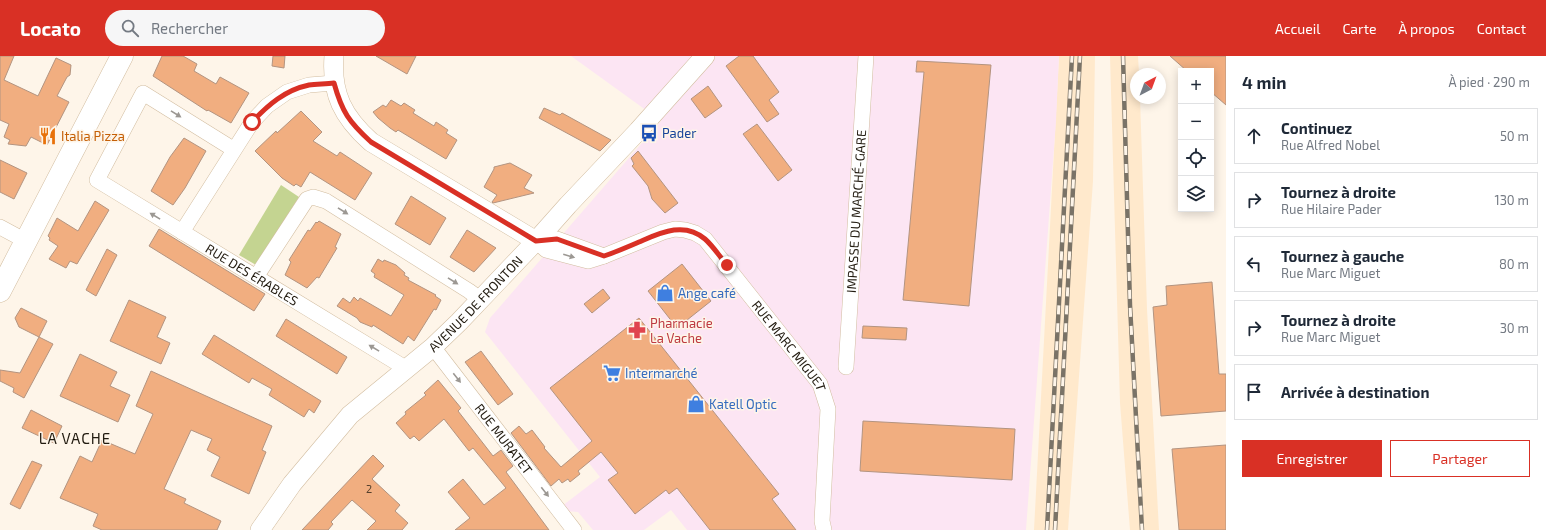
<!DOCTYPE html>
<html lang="fr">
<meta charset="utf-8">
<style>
body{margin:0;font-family:"Exo 2",sans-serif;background:#f6f6f7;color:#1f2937}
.controls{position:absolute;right:12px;top:12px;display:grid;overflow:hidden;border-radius:0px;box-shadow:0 2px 10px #0003}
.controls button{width:36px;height:36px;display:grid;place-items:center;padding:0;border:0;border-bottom:1px solid #e0e1e3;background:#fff;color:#1f2937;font:20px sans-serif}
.compass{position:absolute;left:1130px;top:12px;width:36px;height:36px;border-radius:50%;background:#fff;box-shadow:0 2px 10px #0003;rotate:41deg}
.stop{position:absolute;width:12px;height:12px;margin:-9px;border:3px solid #d93025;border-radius:50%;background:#fff}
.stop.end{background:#d93025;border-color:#fff;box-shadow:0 1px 4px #0008}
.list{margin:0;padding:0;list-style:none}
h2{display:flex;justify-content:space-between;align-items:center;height:52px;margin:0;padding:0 16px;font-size:17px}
h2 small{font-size:13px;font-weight:400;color:#747a83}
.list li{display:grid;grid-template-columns:26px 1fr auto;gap:12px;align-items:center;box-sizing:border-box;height:56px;margin:0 8px 8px;padding:0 8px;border:1px solid #e0e1e3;border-radius:0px}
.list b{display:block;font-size:15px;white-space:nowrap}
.list p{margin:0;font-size:13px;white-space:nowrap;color:#747a83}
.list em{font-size:13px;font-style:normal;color:#747a83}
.actions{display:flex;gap:8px;padding:12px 16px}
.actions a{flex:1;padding:9px 0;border:1px solid #d93025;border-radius:0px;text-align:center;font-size:14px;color:#d93025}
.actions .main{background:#d93025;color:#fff}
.icon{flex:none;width:22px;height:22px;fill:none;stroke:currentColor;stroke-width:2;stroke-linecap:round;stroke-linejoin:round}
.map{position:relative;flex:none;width:1226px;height:474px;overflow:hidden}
header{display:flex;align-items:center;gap:24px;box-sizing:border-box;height:56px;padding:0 20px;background:#d93025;color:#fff}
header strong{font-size:19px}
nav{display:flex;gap:22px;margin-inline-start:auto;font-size:14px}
.search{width:280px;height:36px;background:#f6f6f7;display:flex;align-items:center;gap:10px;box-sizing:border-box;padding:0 14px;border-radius:22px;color:#747a83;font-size:15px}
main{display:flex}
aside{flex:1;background:#fff}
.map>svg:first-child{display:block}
</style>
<header>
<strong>Locato</strong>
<div class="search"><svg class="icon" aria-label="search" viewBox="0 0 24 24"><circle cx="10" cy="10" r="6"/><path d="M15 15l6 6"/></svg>Rechercher</div>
<nav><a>Accueil</a><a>Carte</a><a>À propos</a><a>Contact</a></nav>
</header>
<main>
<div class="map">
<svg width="1226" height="474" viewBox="0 0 1226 474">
<rect width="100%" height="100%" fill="#fef5e9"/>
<path fill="#ffe9cc" d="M1059,0H1095L1093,125L1068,474H1034Z
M1110,0H1138L1139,18H1136V42H1140L1147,253L1159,474H1130L1120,347Z"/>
<path fill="#fce5f3" d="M571,0H1059L1056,65L1026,474H687L671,454L644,474H593L578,456L565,455L562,450L600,421L485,276L490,262L661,65Z"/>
<path fill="#c4d491" d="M281,129L299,141L256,209L239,199Z"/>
<path fill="#f1ae80" stroke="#b39480" d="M0,0H14L4,24L38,40L56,2L71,9L70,19L67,21L57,40L69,46L47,89L31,81L26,90L8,88L10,84L4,81L9,68L0,64Z
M162,0H183L197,8L194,15L216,28L220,21L249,37L231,67L208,54L207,55L153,20Z
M273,0H285L284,12L272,10Z
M376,0H416L407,18Z
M739,0H753L779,36L769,44L779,58L767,66L726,10Z
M1170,0H1226V49L1211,36V15H1187Z
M917,5L991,9L969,250L903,244L924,16H916Z
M708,30L722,50L705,62L691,43Z
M391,44L401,50L404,47L415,54L413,57L434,70L436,66L448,74L446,77L457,84L446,103L398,74L396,76L390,72L378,62L373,56L383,49L386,51Z
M544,52L560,59L562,57L611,84L600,95L539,62Z
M301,55L322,76L313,85L337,100L340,96L372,117L355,144L310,116L301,131L296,128L294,130L282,122L255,95L276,75L277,77Z
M757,68L792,114L778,125L743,78Z
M184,82L206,95L185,132L173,149L151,135L170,101Z
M638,95L678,147L665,157L652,143L648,130L632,110L634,108L631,102Z
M0,104L27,117L14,143L0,136Z
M510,107L532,119L524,132L534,137L493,147L492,146L497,139L484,131L494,113V111Z
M411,140L446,162L430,189L395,168Z
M95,145L109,154L77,208L70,205L66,212L49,203L58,190L49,184L50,182L48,180L57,162L78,175Z
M319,165L341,178L335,191L337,192L319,222L317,221L307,232L285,219L291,206L289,204L308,174L310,175L316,166L317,167Z
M159,173L265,238L254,255L149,190Z
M467,174L496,192L474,216L450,201Z
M107,193L117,199L96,240L86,234Z
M378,203L383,206L384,204L396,209L405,217L404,219L409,222L408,224L436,239L435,240L441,244L436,254L434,253L414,285L408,280L403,288L373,269L372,271L360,266L357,262L337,250L343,242L350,247L354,241L358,245L360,242L391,260L404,239L374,221L375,218L371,215Z
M682,208L711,245L677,272L648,235Z
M1212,226L1219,318H1226V355L1161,360L1153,251L1167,249L1166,230Z
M603,233L610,242L592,257L584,248Z
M129,244L166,261L157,281L170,287L161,308L110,285Z
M21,252L47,265L39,281L19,271L15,262Z
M639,262L779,438L772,443L796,474H710L677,432L669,438L666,434L635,458L608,424L618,417L601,396L578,415L580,418L570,426L568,423L562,427L559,423L551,430L511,377L519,370L526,378L532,374L545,391L544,392L561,411L592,385L550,332Z
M286,263L347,301L337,318L276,280Z
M863,270L907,272L906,284L862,282Z
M214,279L321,345L314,357L309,353L304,361L269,339L272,333L252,322L249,327L202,298Z
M39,281L53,288L24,342L13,336L14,332L0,325V314L20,317Z
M481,295L513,338L498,349L465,306Z
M80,298L117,316L110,330L130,339L118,366L60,340Z
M151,315L272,370L262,394L266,396L249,438L211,420L220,401L207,394L212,383L191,374L164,433L186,443L184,447L221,465L217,474H102L93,470L98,458L60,442L80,400L92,406L102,384L135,398L153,358L136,350Z
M438,324L461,352L458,355L493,400L501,394L513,410L506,416L549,474H455L470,462L448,436L463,423L484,449L506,432L473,392L469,395L444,363L419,385L414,380L410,383L396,367L406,358L405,356L426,339L424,337Z
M31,354L62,370L54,387L22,372Z
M863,365L1015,373L1012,424L860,415Z
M1226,389V474H1179L1172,393Z
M373,399L384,410L372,423L400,449L395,455L408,467L402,474H367L376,465L352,444L331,466L333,468L328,474H302Z
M32,405L42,409L20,453L10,448Z"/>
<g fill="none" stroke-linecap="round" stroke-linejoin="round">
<g stroke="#d2bda0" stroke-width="16">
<g id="minor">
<path id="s1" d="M233,93L143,37L97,124L407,313"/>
<path d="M0,171L26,185"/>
<path d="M182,176L252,66L267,50L287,36L309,29L334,27"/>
<path id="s2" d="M536,185L546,194L588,205L604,200L663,176L675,173L685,174L695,177L705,183L820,328L828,353L822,465L824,474"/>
<path d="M536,185L557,183L604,200"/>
<path d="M256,221L307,143L313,141L326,145L469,235L481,244"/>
<path id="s3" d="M433,291L574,474"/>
<path id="s4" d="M846,311L866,0"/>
</g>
</g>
<g stroke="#d2bda0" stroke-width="20">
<g id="tertiary">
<path d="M334,0C331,38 343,61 371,86L536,185"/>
<path id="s5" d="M260,474L292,428L350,359L433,291L459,266L536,185L568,149L638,75L705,0"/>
</g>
</g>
<g stroke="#d2bda0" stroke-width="23">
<path id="primary" d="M0,235L122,0"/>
</g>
<use href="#minor" stroke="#fff" stroke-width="15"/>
<use href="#tertiary" stroke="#fff" stroke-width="19"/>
<use href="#primary" stroke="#fff" stroke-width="22"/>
<g stroke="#7a7367" stroke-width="4.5">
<path id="rail" d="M1123,0L1130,249L1142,474
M1047,474L1072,0
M1055,474L1080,0"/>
</g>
<use href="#rail" stroke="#fef5e9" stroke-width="3" stroke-dasharray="9" stroke-linecap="butt"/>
</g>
<defs><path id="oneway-solid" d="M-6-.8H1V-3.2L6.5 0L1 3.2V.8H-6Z"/></defs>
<g fill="#9c9893">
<use href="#oneway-solid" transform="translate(176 58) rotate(32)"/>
<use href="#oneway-solid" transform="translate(343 155) rotate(32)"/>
<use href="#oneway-solid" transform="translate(155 160) rotate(-149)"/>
<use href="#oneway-solid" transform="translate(569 200) rotate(16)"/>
<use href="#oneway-solid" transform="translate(453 225) rotate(32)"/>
<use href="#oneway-solid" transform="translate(374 292) rotate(-149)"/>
<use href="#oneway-solid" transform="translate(457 322) rotate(52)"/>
<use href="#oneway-solid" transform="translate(545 436) rotate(52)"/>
</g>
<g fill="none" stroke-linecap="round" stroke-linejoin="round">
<path stroke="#d93025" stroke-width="5" d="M252,66C268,49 285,34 309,29C317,28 326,28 334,27C342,56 349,66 371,86L536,185L557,183L604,200C616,196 627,191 639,186C660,177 684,165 705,183C713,190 720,201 727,209"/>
</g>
<defs>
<g id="bus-bare" transform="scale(1.38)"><path d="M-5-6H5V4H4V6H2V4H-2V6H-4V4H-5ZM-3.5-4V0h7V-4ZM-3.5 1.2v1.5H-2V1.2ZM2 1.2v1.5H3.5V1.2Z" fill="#1a4fb4" stroke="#fef5e9" stroke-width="2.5" paint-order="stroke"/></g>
<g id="restaurant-bare" transform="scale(1.38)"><path d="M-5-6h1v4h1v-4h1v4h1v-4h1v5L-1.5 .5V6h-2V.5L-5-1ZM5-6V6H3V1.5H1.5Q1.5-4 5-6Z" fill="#e8710a" stroke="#fef5e9" stroke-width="2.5" paint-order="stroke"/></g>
<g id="shop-bare" transform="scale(1.38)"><path d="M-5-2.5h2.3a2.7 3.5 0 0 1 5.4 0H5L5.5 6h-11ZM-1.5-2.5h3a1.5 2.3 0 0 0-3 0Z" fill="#3f7fe0" stroke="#fef5e9" stroke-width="2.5" paint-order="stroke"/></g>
<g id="pharmacy-bare" transform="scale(1.38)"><path d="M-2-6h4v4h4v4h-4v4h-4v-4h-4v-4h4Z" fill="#e0444e" stroke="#fef5e9" stroke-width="2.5" paint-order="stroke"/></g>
<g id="supermarket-bare" transform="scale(1.38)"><path d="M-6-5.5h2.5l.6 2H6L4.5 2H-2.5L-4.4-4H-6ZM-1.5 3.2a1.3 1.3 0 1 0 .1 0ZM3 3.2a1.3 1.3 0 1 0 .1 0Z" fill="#3f7fe0" stroke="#fef5e9" stroke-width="2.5" paint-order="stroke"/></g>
</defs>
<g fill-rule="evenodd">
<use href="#bus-bare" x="649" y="77"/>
<use href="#restaurant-bare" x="48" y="80"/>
<use href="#shop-bare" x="665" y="237"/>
<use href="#pharmacy-bare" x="637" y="274"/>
<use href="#supermarket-bare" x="612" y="317"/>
<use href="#shop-bare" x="696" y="348"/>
</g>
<g text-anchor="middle" stroke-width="3" stroke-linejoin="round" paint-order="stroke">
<g font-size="11" fill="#56402c">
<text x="369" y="437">2</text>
</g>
<g font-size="13" fill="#164399" stroke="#fef5e9" text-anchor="start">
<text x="662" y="82">Pader</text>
</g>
<g font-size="13" fill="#c56008" stroke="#fef5e9" text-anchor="start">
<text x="61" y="85">Italia Pizza</text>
</g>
<g font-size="13" fill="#221b10" stroke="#fef5e9">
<text dy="5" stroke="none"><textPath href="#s4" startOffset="156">IMPASSE DU MARCHÉ-GARE</textPath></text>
<text dy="5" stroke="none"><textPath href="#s1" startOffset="386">RUE DES ÉRABLES</textPath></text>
<text dy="5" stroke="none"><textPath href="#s5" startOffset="314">AVENUE DE FRONTON</textPath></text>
<text dy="5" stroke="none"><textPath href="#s2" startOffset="318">RUE MARC MIGUET</textPath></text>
<text dy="5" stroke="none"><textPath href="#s3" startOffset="116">RUE MURATET</textPath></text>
</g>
<g font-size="13" fill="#366cbe" stroke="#fef5e9" text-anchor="start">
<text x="678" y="242">Ange café</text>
<text x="625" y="322">Intermarché</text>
<text x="709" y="353">Katell Optic</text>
</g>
<g font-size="13" fill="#be3a42" stroke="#fef5e9" text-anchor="start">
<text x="650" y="272">Pharmacie<tspan x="650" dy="15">La Vache</tspan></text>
</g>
<g font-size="15" letter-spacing="1" fill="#221b10" stroke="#fef5e9">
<text x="75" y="388">LA VACHE</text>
</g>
</g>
</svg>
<div class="controls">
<button>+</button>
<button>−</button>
<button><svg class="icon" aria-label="locate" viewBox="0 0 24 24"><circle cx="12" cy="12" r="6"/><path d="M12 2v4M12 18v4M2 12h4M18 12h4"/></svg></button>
<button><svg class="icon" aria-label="layers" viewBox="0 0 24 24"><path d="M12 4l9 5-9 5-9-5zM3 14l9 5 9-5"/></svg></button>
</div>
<svg class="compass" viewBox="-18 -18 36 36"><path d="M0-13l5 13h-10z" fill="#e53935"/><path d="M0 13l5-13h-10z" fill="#747a83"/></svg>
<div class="stop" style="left:252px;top:66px"></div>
<div class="stop end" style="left:727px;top:209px"></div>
</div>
<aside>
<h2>4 min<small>À pied · 290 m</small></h2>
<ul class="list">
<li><svg class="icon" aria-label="ahead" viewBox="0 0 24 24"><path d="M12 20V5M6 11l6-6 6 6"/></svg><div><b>Continuez</b><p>Rue Alfred Nobel</p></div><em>50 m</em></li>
<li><svg class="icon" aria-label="right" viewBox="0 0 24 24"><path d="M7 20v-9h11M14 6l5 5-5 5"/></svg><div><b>Tournez à droite</b><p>Rue Hilaire Pader</p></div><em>130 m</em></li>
<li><svg class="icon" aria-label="left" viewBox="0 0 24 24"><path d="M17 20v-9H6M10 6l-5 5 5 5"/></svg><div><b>Tournez à gauche</b><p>Rue Marc Miguet</p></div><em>80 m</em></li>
<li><svg class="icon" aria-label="right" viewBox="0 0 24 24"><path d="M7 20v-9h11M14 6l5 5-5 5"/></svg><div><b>Tournez à droite</b><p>Rue Marc Miguet</p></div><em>30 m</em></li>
<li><svg class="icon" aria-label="arrive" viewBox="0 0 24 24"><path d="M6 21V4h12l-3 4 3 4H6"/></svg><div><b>Arrivée à destination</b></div></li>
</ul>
<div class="actions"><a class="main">Enregistrer</a><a>Partager</a></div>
</aside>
</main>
